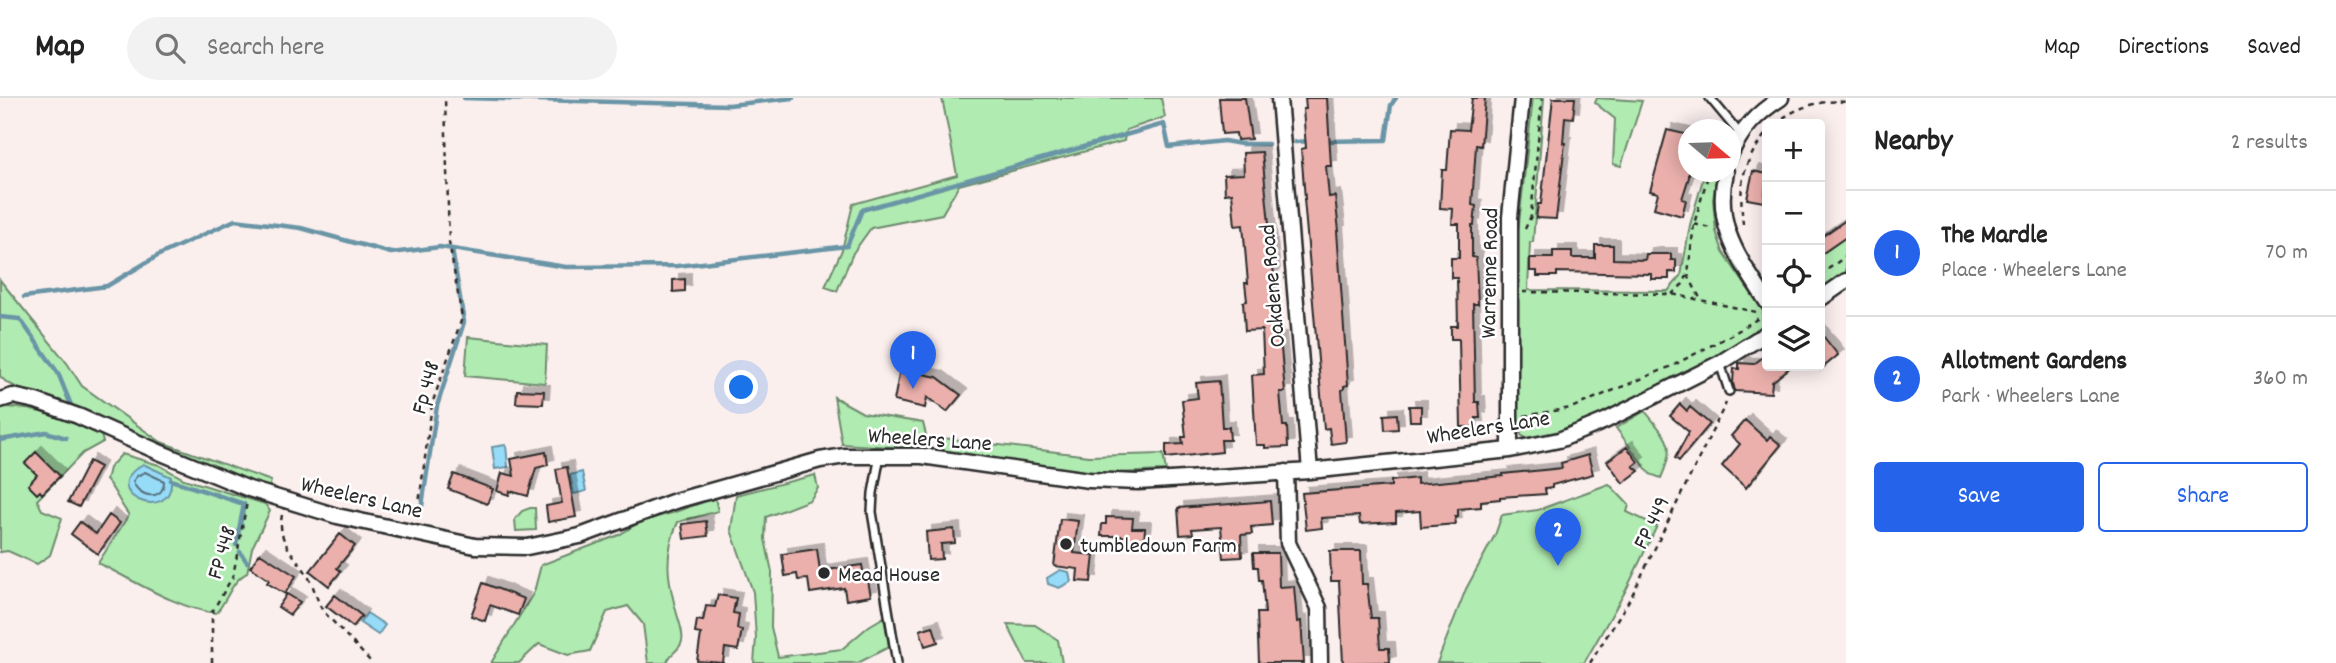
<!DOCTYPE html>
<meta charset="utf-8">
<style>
body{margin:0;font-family:Dekko,sans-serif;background:#f2f2f2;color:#222}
.controls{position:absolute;right:21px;top:21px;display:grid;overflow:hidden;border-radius:7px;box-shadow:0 4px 18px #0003}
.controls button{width:63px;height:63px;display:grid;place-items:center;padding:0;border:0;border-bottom:2px solid #e0e0e0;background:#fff;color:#222;font:35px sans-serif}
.compass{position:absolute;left:1678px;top:21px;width:63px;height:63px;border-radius:50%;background:#fff;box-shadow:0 4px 18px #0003;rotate:109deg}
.you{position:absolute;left:742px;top:290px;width:24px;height:24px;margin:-18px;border:5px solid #fff;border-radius:50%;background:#1a73e8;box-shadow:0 0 0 10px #1a73e833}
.badge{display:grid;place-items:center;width:46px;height:46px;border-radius:50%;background:#2563eb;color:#fff;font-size:23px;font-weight:700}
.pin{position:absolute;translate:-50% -58px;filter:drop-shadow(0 2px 4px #0008)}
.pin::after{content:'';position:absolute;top:37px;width:24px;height:21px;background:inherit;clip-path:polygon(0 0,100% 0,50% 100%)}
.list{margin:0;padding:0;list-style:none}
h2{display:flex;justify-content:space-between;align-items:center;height:91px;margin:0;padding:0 28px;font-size:30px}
h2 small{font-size:23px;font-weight:400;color:#767676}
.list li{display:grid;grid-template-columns:46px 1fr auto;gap:21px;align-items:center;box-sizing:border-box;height:126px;padding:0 28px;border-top:2px solid #e0e0e0}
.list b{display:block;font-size:26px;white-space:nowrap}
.list p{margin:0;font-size:23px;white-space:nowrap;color:#767676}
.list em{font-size:23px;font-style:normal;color:#767676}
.actions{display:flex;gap:14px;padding:21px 28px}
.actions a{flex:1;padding:16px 0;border:2px solid #2563eb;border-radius:7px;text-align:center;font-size:24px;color:#2563eb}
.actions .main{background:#2563eb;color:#fff}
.icon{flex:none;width:38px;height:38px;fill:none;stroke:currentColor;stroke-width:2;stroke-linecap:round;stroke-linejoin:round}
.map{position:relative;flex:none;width:1846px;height:565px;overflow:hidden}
header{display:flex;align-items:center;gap:42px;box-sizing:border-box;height:98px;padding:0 35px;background:#fff;border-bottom:2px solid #e0e0e0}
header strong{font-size:33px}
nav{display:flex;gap:38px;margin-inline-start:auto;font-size:24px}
.search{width:490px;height:63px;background:#f2f2f2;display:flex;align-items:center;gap:18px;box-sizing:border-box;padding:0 24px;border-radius:38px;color:#767676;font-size:26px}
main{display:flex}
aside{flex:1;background:#fff}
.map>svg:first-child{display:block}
</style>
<header>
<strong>Map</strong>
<div class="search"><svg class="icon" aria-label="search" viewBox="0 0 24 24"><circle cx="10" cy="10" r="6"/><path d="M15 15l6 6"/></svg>Search here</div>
<nav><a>Map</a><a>Directions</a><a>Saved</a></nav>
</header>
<main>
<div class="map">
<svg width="1846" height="565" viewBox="0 0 1846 565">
<defs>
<filter id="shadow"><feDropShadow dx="6" dy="-6" stdDeviation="0" flood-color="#0004"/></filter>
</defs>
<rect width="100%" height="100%" fill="#fbefee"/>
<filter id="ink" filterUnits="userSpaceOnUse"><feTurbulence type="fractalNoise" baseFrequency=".0143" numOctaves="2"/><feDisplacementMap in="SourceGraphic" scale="14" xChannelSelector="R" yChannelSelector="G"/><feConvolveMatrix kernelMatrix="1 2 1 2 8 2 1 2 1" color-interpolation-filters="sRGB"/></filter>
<g filter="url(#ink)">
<path fill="#b0ebb1" stroke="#6e8b6e" stroke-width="2" d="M942,0H1161L1165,19L1126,32L1124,43L959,87L942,116L871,130L853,155L837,193L825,189L842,152L853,106L957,77Z
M1533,0H1544L1533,144H1530L1528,192L1668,193L1681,178L1690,127L1705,74H1717L1713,102L1716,133L1723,154L1763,213L1762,229L1711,264L1633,303L1559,335L1531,342L1522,338L1517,327L1515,192L1518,134Z
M1597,0L1642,3L1621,68L1613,66L1615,21L1595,5Z
M1846,139V175L1820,193V157Z
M0,182L67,265L82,288L161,344L271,383L269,391L223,375L25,294L6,284L0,278Z
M468,239L547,247L545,285L465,278Z
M834,299L863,315L923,325L927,341L923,351L842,346Z
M4,309C41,310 68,322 101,337L103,344L83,355L37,402L42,412L62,420L50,457L37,466L8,453L0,454V311Z
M1645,313C1667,341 1677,345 1661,380L1650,376L1616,330Z
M943,340L1089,358L1163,356L1166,373L1090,376L949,356L942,351Z
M122,356L159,367L184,381L265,406L270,413L252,450L247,475C231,483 228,502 216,515C180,512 131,481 98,465L129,417C119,405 116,393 106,382L109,370Z
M815,377L818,390L810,402L766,419L765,441L772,474L771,529L778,559L842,551L869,528L884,519L889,549L858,565H754L756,540L753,494L731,432L736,397Z
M1609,386L1629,407L1627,414L1657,428L1626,492L1584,565H1437L1466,491L1495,437L1502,417L1538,412Z
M715,400L718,413L678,424C663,457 668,483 677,516C679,524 684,535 682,543C680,553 669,555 667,565H648L643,526L628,508L607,514L590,553L568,557L539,546L519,565H491L534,494L541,467L619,437L641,423L672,415Z
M530,410H535L536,432L516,433L515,421L522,413Z
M1007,526L1035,527L1058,542L1062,565H1027Z"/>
<path fill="#96dbf8" stroke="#6b95a6" stroke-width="2" d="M506,347L508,369L495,371L492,349Z
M143,366L171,379C176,429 92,396 143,366Z
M582,374L586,393L574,396L570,377Z
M1060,472L1069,474L1071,484L1059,490L1048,486L1047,480Z
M367,515L385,527L378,537L360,525Z"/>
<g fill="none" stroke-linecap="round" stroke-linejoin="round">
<path stroke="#56717d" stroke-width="2" d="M145,374L164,383C164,405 137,399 133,383L137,378Z"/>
<path stroke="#6b95a6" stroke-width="4.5" d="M464,0L729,7L793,0
M1324,43L1386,42L1391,7L1396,0
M1295,44L1311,43
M24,199L107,188L159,157L235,122L301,130L391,155L440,149L566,169L677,168L847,148L862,112L1164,26L1169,49L1224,43L1241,46H1268
M0,219L20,221L58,275L71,307
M0,342L46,334L66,340
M171,382L244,406L236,447
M422,408L437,308L464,224L452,151
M240,454L247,464"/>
</g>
<path fill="#ebb0ac" stroke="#2b2b2b" stroke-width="2" filter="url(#shadow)" d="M1219,0H1245L1251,41L1237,42L1236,35L1222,36Z
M1305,0H1327L1331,68H1326L1329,99L1335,98L1339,133H1337L1348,287L1344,288V291L1342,292L1346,344L1331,346L1329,330L1324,331L1304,101H1305L1301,51L1306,50L1303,11H1306Z
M1472,0H1485L1481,48L1476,47L1472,107L1476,108L1474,127H1472V159L1476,160L1478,206H1473L1475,304H1479L1480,320H1476L1477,329H1461L1459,241H1451V228H1458L1457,180H1451V160H1459V126H1452L1453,111L1440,110L1442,72H1447L1450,31L1468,32Z
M1553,0H1575L1573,20L1565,19L1563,45H1565L1556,121L1536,120L1538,106H1541Z
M1667,32L1689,37V79L1682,101L1686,102L1682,118L1654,110L1658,95L1650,93Z
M1262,54L1274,178L1272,179L1276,240H1280L1285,294H1280L1283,328H1287L1288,349L1265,350V347H1256L1252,277L1264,276L1262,232L1245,233L1243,204L1247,203L1245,185H1248L1243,127L1235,128L1232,95L1225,96L1224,77L1244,76L1243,55Z
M1753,73L1767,76L1764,104L1747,101Z
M1846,122V139L1820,157V140Z
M1595,147H1613V161L1645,162L1646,156H1671V162H1676V174H1669V181H1651V176L1557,174V178H1537V173H1530V160H1553V153H1572V160H1595Z
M685,181V193L673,194V182Z
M1820,234L1838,257L1820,272Z
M1767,256V268H1792L1772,284L1771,295L1735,293L1733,285L1734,270L1739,271V265L1754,266Z
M900,271L937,279L961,297L947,314L927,299L925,310L894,303Z
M1219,283L1222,329H1229L1230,342H1221L1222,354L1166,360V347L1183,346L1182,339H1186L1182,302L1198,300L1196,285Z
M517,292L544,293L543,306L516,305Z
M1680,306L1687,313L1690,309L1710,326L1679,363L1675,360L1689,334L1670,318Z
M1409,308H1421V323H1410Z
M1397,316L1398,331L1385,332L1384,317Z
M1745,322L1767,342L1770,338L1781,347L1746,390L1722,368L1740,346L1731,338Z
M1627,349L1638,364L1633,368L1639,373L1623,385L1607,363Z
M36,354L60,378L42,396L40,393L37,396L28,387L37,377L25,365Z
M546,354L548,367L536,370L528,398L510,393L509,397L497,393L502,375L514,378L511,361Z
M1588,357L1593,376L1552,387V390L1545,391L1546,396L1500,399V401L1481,403V409L1458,411V419H1455L1456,426L1421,429L1420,413L1396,415V424L1360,426L1359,418L1321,420L1322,430L1306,432L1302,395L1391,388V383L1417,380V386L1503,378V376L1562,370L1561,365Z
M89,363L100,369L79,409L68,404Z
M567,369L576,419L548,424L546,408L562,405L556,371Z
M454,376L493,391L487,406L448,391Z
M1270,403L1272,427L1251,429L1252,436L1241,437L1242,459L1224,460L1221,429L1192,431L1193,436L1180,437L1178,410Z
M109,417L120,425L98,456L71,436L80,424L96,436Z
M1106,419L1133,420L1132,430H1145L1144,444L1123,443V438H1101L1102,426H1106Z
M1060,421L1078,423L1074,455L1094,457L1091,484L1077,483L1078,471L1054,468Z
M706,423L708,438L684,441L682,426Z
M954,431L955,445L941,446L942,461L928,462L926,434Z
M340,436L355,448L337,470L341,473L329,488L310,473Z
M817,451L820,473L862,467L865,484L868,483L871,498L846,502L844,490L810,495L808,481L798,482L797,476L785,478L782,456Z
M1330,453H1361L1362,486H1367L1371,520H1378L1380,550H1389L1390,564L1343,565L1339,483H1331Z
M260,455L296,478L285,496L267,485L269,482L250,469Z
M1253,455H1278L1279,489L1294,488L1297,524L1301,523L1304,565H1259L1257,515H1265L1262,482H1259L1258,469H1254Z
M483,485L524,501L518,517L490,507L485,523L471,518Z
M287,496L300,504L290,517L278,509Z
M335,497L362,518L353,529L326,508Z
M718,497L736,500L733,515L739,516L737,531L742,532L738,552L725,550L723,565L697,563L701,536L695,535L697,522L703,523L706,508L715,509Z
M933,528L938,544L925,548L920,532Z"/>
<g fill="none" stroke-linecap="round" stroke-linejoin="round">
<g stroke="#2b2b2b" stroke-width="12">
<path id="lane" d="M1710,0L1740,36
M1720,265L1729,293
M880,357L873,395L872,414L897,565"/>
</g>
<g stroke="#2b2b2b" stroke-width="19">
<path id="street" d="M1279,0L1310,373
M1730,57C1742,31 1756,16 1781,0
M1726,74C1713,128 1740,161 1767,204
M1820,201L1846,183
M0,302L13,298L36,303L78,318L159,354L249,391L337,418L475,448L527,449L580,438L675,403L820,362L845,358H922L1089,382L1138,384L1310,373L1510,352L1559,342L1605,323L1720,265L1767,235
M1510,352V119L1522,0
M1286,374L1288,445L1319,510L1320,565"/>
</g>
<path stroke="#2b2b2b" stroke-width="2.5" stroke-dasharray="5 5" stroke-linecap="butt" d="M1775,26C1794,10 1821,1 1846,4
M1694,126L1713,131
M1743,126C1739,84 1741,68 1767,34
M1525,131L1531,118L1542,0
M1688,177L1701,202
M1820,177L1846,158
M1523,194L1672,196L1756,214
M1672,196L1683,186L1688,176L1694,126L1709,74
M1524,318L1571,310L1672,268L1731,237L1762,218
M282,417C276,448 299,458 310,482C315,492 317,503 323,513L372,565
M417,421L432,306L462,220L449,144L445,0
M212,565V514L233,478L247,404
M1590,565L1631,499L1726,305"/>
<use href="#lane" stroke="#fff" stroke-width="7"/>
<use href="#street" stroke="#fff" stroke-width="14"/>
</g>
</g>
<g fill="#2b2b2b" stroke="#fff" stroke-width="2.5">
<circle cx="1066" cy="446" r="7"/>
<circle cx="824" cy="475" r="7"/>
</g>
<g text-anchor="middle" stroke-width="5" stroke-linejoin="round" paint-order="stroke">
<g font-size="23" fill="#2b2b2b" stroke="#fff">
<text transform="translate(1488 175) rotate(-89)" y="8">Warrenne Road</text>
<text transform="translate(1271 188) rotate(-95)" y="8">Oakdene Road</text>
<text transform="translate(424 289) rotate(-75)" y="8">Fp 448</text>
<text transform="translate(1488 328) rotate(-9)" y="8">Wheelers Lane</text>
<text transform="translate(930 340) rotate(4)" y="8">Wheelers Lane</text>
<text transform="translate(362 398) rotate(13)" y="8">Wheelers Lane</text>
<text transform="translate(1650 424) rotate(-64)" y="8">FP 449</text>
<text transform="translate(220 454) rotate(-74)" y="8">FP 448</text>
</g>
<g font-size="23" fill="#2b2b2b" stroke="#fff" text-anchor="start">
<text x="1080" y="454">tumbledown Farm</text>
<text x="838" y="483">Mead House</text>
</g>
</g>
</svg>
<div class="controls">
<button>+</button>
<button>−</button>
<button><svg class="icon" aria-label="locate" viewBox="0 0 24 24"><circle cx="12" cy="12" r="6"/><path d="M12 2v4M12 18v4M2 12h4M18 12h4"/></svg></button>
<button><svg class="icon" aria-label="layers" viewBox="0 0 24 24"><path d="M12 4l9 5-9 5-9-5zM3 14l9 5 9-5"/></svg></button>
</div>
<svg class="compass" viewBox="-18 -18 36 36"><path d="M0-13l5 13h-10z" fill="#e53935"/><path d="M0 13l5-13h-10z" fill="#767676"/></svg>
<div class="you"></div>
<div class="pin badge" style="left:913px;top:291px">1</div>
<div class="pin badge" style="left:1558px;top:468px">2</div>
</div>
<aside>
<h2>Nearby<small>2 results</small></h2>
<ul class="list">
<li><span class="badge">1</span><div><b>The Mardle</b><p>Place · Wheelers Lane</p></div><em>70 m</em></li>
<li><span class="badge">2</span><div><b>Allotment Gardens</b><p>Park · Wheelers Lane</p></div><em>360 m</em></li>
</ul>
<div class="actions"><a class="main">Save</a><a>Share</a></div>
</aside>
</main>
